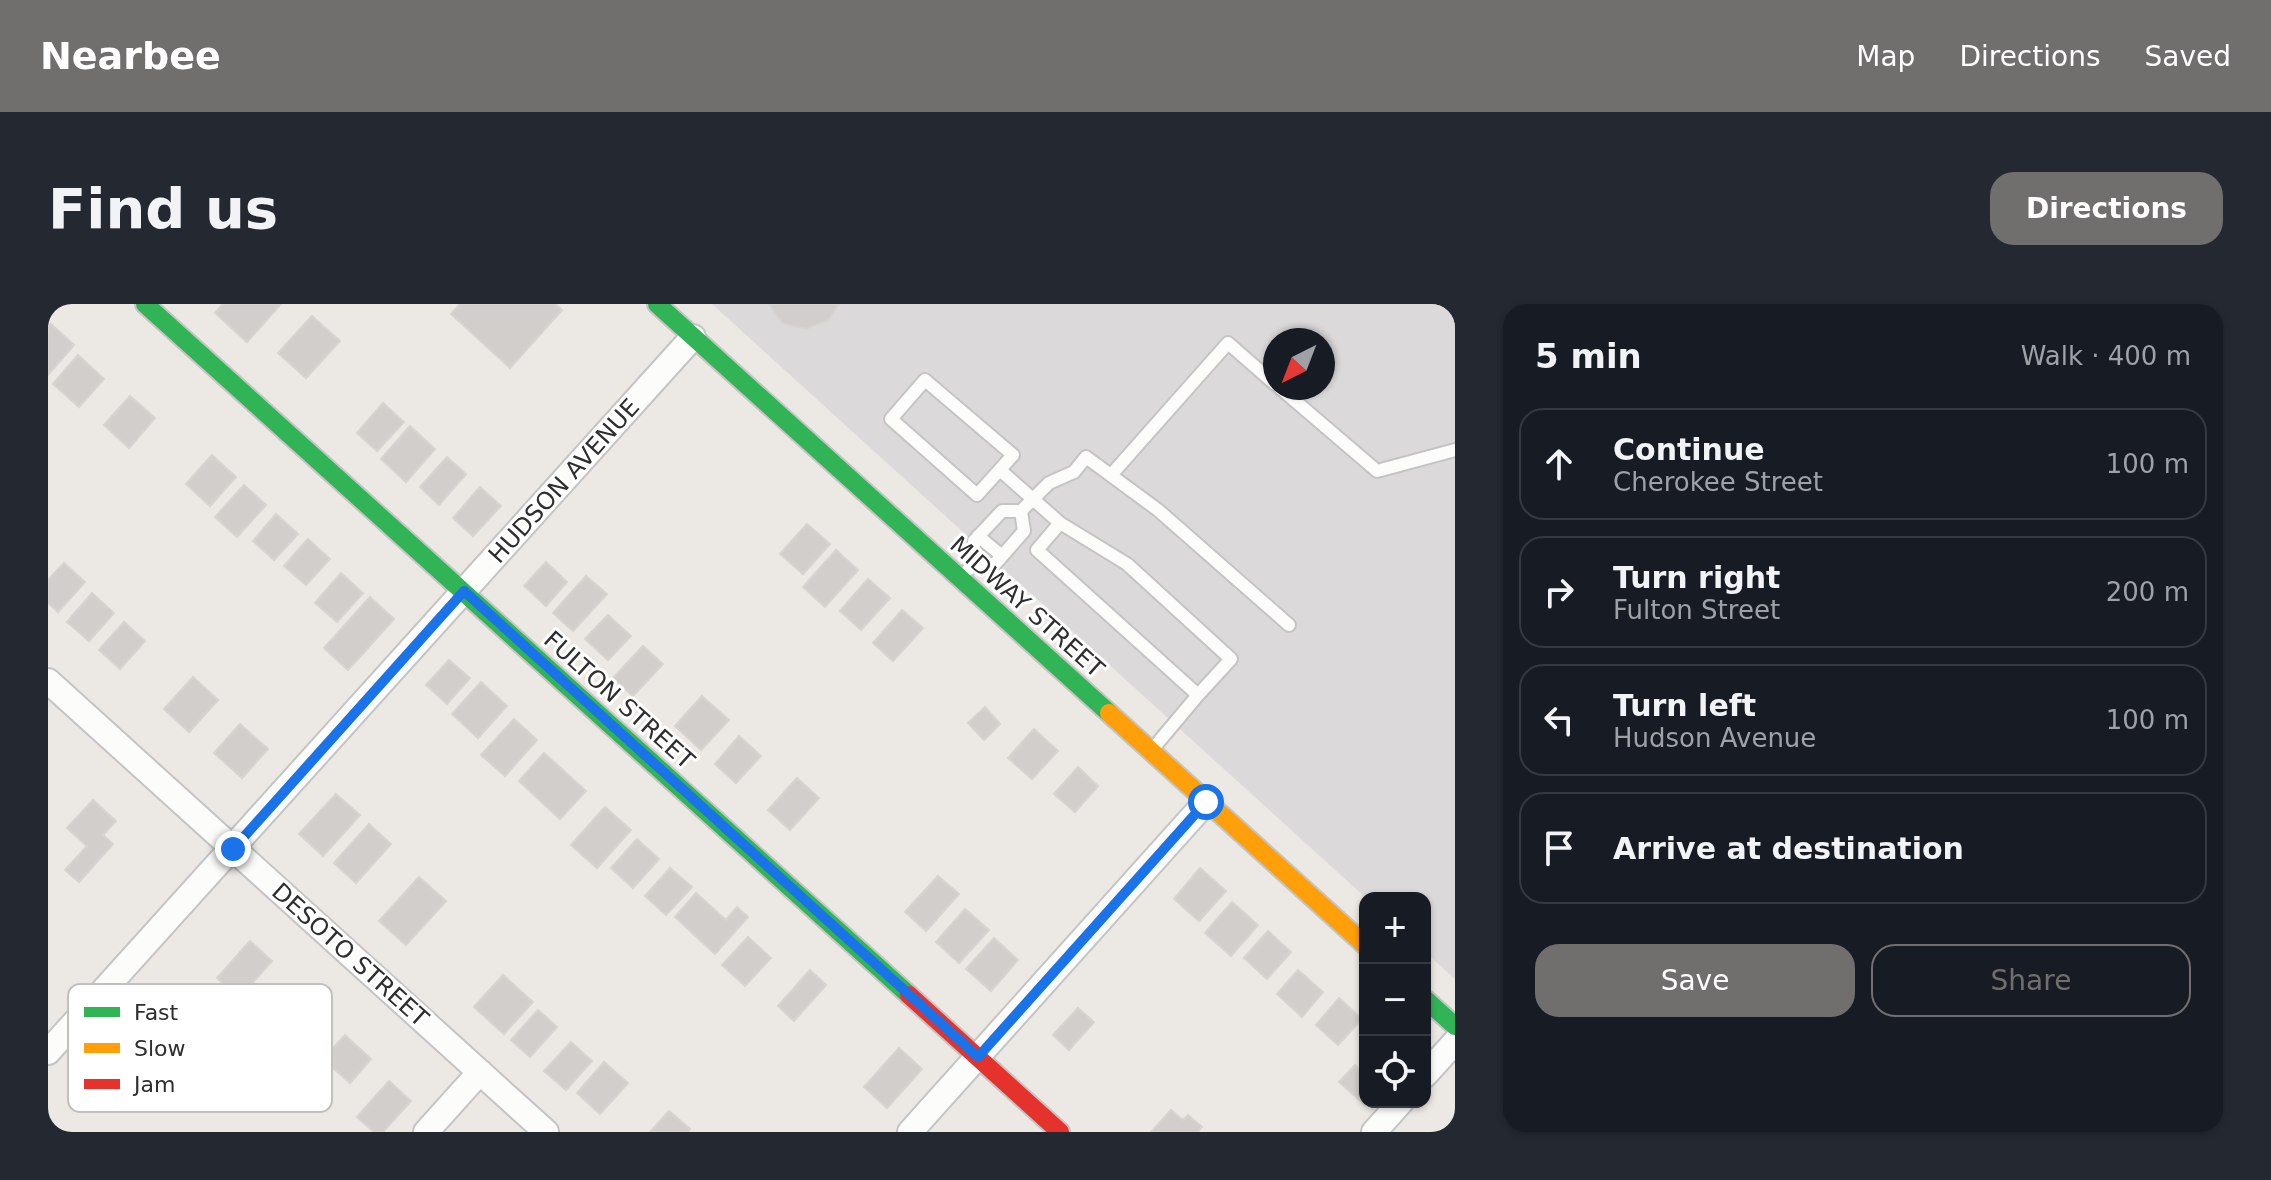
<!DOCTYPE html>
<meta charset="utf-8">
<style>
body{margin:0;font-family:"DejaVu Sans",sans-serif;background:#242831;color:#f1f3f6}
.controls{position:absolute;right:24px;bottom:24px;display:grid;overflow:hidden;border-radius:16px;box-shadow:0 2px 6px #0004}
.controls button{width:72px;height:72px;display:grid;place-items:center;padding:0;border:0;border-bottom:2px solid #363941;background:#171b24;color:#f1f3f6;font:40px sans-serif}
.compass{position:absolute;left:1215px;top:24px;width:72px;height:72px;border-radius:50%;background:#171b24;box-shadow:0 2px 6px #0004;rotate:222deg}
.stop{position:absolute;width:24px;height:24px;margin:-18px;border:6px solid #1a73e8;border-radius:50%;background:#fff}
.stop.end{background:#1a73e8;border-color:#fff;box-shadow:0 2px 8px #0008}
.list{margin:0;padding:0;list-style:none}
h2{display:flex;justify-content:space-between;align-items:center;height:104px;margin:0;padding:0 32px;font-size:34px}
h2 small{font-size:26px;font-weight:400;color:#9ea1a6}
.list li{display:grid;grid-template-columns:52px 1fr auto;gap:24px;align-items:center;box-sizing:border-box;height:112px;margin:0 16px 16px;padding:0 16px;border:2px solid #363941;border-radius:24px}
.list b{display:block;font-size:30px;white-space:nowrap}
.list p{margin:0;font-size:26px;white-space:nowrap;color:#9ea1a6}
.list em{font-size:26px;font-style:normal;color:#9ea1a6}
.actions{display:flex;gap:16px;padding:24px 32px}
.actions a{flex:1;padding:18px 0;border:2px solid #706f6e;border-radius:24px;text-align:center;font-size:28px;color:#706f6e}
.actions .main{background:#706f6e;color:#fff}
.icon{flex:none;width:44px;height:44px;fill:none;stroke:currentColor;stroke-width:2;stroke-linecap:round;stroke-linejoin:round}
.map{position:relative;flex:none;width:1407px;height:828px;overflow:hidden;border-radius:24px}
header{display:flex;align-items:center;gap:48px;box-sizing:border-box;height:112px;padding:0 40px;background:#706f6e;color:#fff}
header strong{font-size:38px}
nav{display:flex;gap:44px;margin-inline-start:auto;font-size:28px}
.intro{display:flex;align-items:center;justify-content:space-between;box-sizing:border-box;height:192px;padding:0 48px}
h1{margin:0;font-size:56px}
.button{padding:20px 36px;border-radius:24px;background:#706f6e;color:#fff;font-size:28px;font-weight:700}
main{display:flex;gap:48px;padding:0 48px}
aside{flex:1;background:#171b24;border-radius:24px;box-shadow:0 2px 6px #0004}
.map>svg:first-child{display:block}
</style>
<header>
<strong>Nearbee</strong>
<nav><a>Map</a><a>Directions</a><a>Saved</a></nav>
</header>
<div class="intro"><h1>Find us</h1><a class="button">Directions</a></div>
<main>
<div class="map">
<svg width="1407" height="828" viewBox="0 0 1407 828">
<rect width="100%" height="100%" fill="#ece8e4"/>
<path fill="#dcd9db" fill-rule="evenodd" d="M664,0H1407V675L1377,648V594H1318ZM1227,36H1275V84H1227Z"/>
<path fill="#d1cecb" stroke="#d7d4d0" stroke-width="2" d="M175,0H233L199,38L167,9Z
M412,0H507L514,6L462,64L403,10Z
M721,0H791L780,16L758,25L734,19Z
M264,12L292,37L258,74L230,49Z
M3,20L26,41L0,71V23Z
M30,51L56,75L31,103L5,80Z
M82,92L107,114L81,144L56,121Z
M335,99L356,118L329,147L309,129Z
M362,122L387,145L358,178L333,155Z
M164,151L188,173L162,202L138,180Z
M399,153L418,170L391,201L372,183Z
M196,181L218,201L189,233L167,213Z
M432,183L453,202L425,232L405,214Z
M228,210L250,230L226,256L205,237Z
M759,220L782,240L755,270L732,250Z
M260,235L282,255L258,281L236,262Z
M788,246L810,266L777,303L755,283Z
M498,258L519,278L498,302L476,282Z
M16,259L37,278L10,308L0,299V276Z
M293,269L315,289L289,318L267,299Z
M538,272L559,290L525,327L505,309Z
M820,275L842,294L813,326L792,307Z
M44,289L66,309L41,337L19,318Z
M322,293L346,315L300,366L276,344Z
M854,306L875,324L845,357L825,339Z
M560,311L583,332L560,356L537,335Z
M76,318L97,337L72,365L51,346Z
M595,342L615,360L585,392L565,374Z
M401,356L422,374L399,400L378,381Z
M145,373L170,396L141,428L116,405Z
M433,378L459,402L430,434L404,410Z
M654,392L681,416L653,446L627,422Z
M937,403L952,420L936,436L920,419Z
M466,415L489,436L457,472L433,451Z
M192,420L220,445L194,474L166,449Z
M986,425L1010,447L984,475L960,454Z
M691,432L713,452L688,479L667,460Z
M496,449L538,487L512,515L471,477Z
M1030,463L1050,482L1027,508L1006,490Z
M749,474L771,494L742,526L720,506Z
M288,490L312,511L275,552L251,530Z
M45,496L68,517L55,531L65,540L31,578L17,566L39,542L19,524Z
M557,503L583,526L549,564L523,541Z
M321,520L343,540L308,579L286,559Z
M589,535L611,555L585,584L563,564Z
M622,564L644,583L618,611L597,592Z
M1152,564L1178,587L1151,617L1126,595Z
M890,572L911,590L878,627L857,608Z
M371,573L398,597L358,641L331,617Z
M648,589L678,616L689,603L700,613L667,650L627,613Z
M1184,598L1210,621L1183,652L1157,629Z
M917,605L941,626L911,659L888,638Z
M1220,627L1243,648L1219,675L1196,654Z
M700,633L723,654L697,682L674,661Z
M946,634L970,656L943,687L918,665Z
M202,637L224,657L191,694L169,674Z
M762,666L778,681L746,717L730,702Z
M1250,666L1275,688L1254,713L1229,690Z
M455,671L485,698L456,730L426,703Z
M1291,694L1314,715L1290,741L1268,721Z
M1030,704L1046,718L1021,746L1005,731Z
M490,706L509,723L482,753L463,736Z
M297,731L323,755L302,779L275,755Z
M523,738L544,757L518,786L496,767Z
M851,744L874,765L839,804L816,783Z
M556,758L580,779L552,810L529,789Z
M1307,761L1317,771V798H1319L1317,801L1291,778Z
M341,777L363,797L335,828H326L309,813Z
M1123,806L1135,816L1140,811L1154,823L1150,828H1103Z
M621,807L642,825L640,828H602Z"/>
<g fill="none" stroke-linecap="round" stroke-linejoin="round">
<g stroke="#c5c4c5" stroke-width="16">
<path id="lane" d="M877,76L965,151L929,191L843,115Z
M1232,84L1329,167L1407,146
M952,166L1012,219L1079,260L1183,355L1150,391L989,246L1012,219
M1063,171L1180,39L1227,80
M930,232L954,252
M925,261L926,237L954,207H973L1001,179L1026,168L1038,153L1110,206L1241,321
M920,266L925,261L947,260L976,227L973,207
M1103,447L1150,391"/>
</g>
<g stroke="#c5c4c5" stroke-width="28">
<path id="street" d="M0,377L498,828
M0,748L645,33
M1377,771L1407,738
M378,828L432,768
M862,828L1158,498
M1326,828L1353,798"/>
</g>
<g stroke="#c5c4c5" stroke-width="22">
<path id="fast" d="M97,0L861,691
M609,0L1061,409
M1377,695L1407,722"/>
</g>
<g stroke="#c5c4c5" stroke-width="22">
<path id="slow" d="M1061,409L1317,641"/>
</g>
<g stroke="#c5c4c5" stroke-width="22">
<path id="jam" d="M861,691L1012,828"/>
</g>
<use href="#lane" stroke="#fcfcfb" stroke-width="12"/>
<use href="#street" stroke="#fcfcfb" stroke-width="24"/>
<use href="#fast" stroke="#30b455" stroke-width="18"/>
<use href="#slow" stroke="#ff9f0a" stroke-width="18"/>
<use href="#jam" stroke="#e5322d" stroke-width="18"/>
</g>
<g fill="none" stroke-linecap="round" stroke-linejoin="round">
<path stroke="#1a73e8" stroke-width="10" d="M185,545L416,287L930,753L1158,498"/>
</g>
<g text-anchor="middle" stroke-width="6" stroke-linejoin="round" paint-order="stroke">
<g font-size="24" fill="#2e2e2e" stroke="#fff">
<text transform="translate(516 177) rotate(-48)" y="8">HUDSON AVENUE</text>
<text transform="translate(979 303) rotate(42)" y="8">MIDWAY STREET</text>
<text transform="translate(571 396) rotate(42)" y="8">FULTON STREET</text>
<text transform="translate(302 651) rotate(42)" y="8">DESOTO STREET</text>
</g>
</g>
<rect x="20" y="680" width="264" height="128" rx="12" fill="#fff" stroke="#c0c0c0" stroke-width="2"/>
<rect x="36" y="703" width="36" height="10" fill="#30b455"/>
<rect x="36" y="739" width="36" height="10" fill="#ff9f0a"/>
<rect x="36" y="775" width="36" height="10" fill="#e5322d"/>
<g font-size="22" fill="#2e2e2e">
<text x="86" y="716">Fast</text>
<text x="86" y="752">Slow</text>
<text x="86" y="788">Jam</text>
</g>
</svg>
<div class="controls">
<button>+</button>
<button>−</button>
<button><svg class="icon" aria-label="locate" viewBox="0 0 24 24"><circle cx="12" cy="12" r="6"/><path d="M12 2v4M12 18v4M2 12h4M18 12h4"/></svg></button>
</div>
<svg class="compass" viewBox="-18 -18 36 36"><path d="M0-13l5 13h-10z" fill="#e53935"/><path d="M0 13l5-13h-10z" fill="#9ea1a6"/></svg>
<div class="stop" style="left:1158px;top:498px"></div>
<div class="stop end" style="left:185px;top:545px"></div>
</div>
<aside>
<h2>5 min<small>Walk · 400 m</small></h2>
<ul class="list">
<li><svg class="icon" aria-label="ahead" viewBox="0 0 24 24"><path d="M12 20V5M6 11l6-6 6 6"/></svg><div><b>Continue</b><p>Cherokee Street</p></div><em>100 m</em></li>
<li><svg class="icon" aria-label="right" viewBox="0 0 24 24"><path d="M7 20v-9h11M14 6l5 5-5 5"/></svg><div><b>Turn right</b><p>Fulton Street</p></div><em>200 m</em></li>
<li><svg class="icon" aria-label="left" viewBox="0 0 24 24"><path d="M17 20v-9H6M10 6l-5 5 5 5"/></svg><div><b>Turn left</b><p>Hudson Avenue</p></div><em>100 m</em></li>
<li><svg class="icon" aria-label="arrive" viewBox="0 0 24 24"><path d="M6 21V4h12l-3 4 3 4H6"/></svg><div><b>Arrive at destination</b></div></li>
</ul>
<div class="actions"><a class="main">Save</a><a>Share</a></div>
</aside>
</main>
